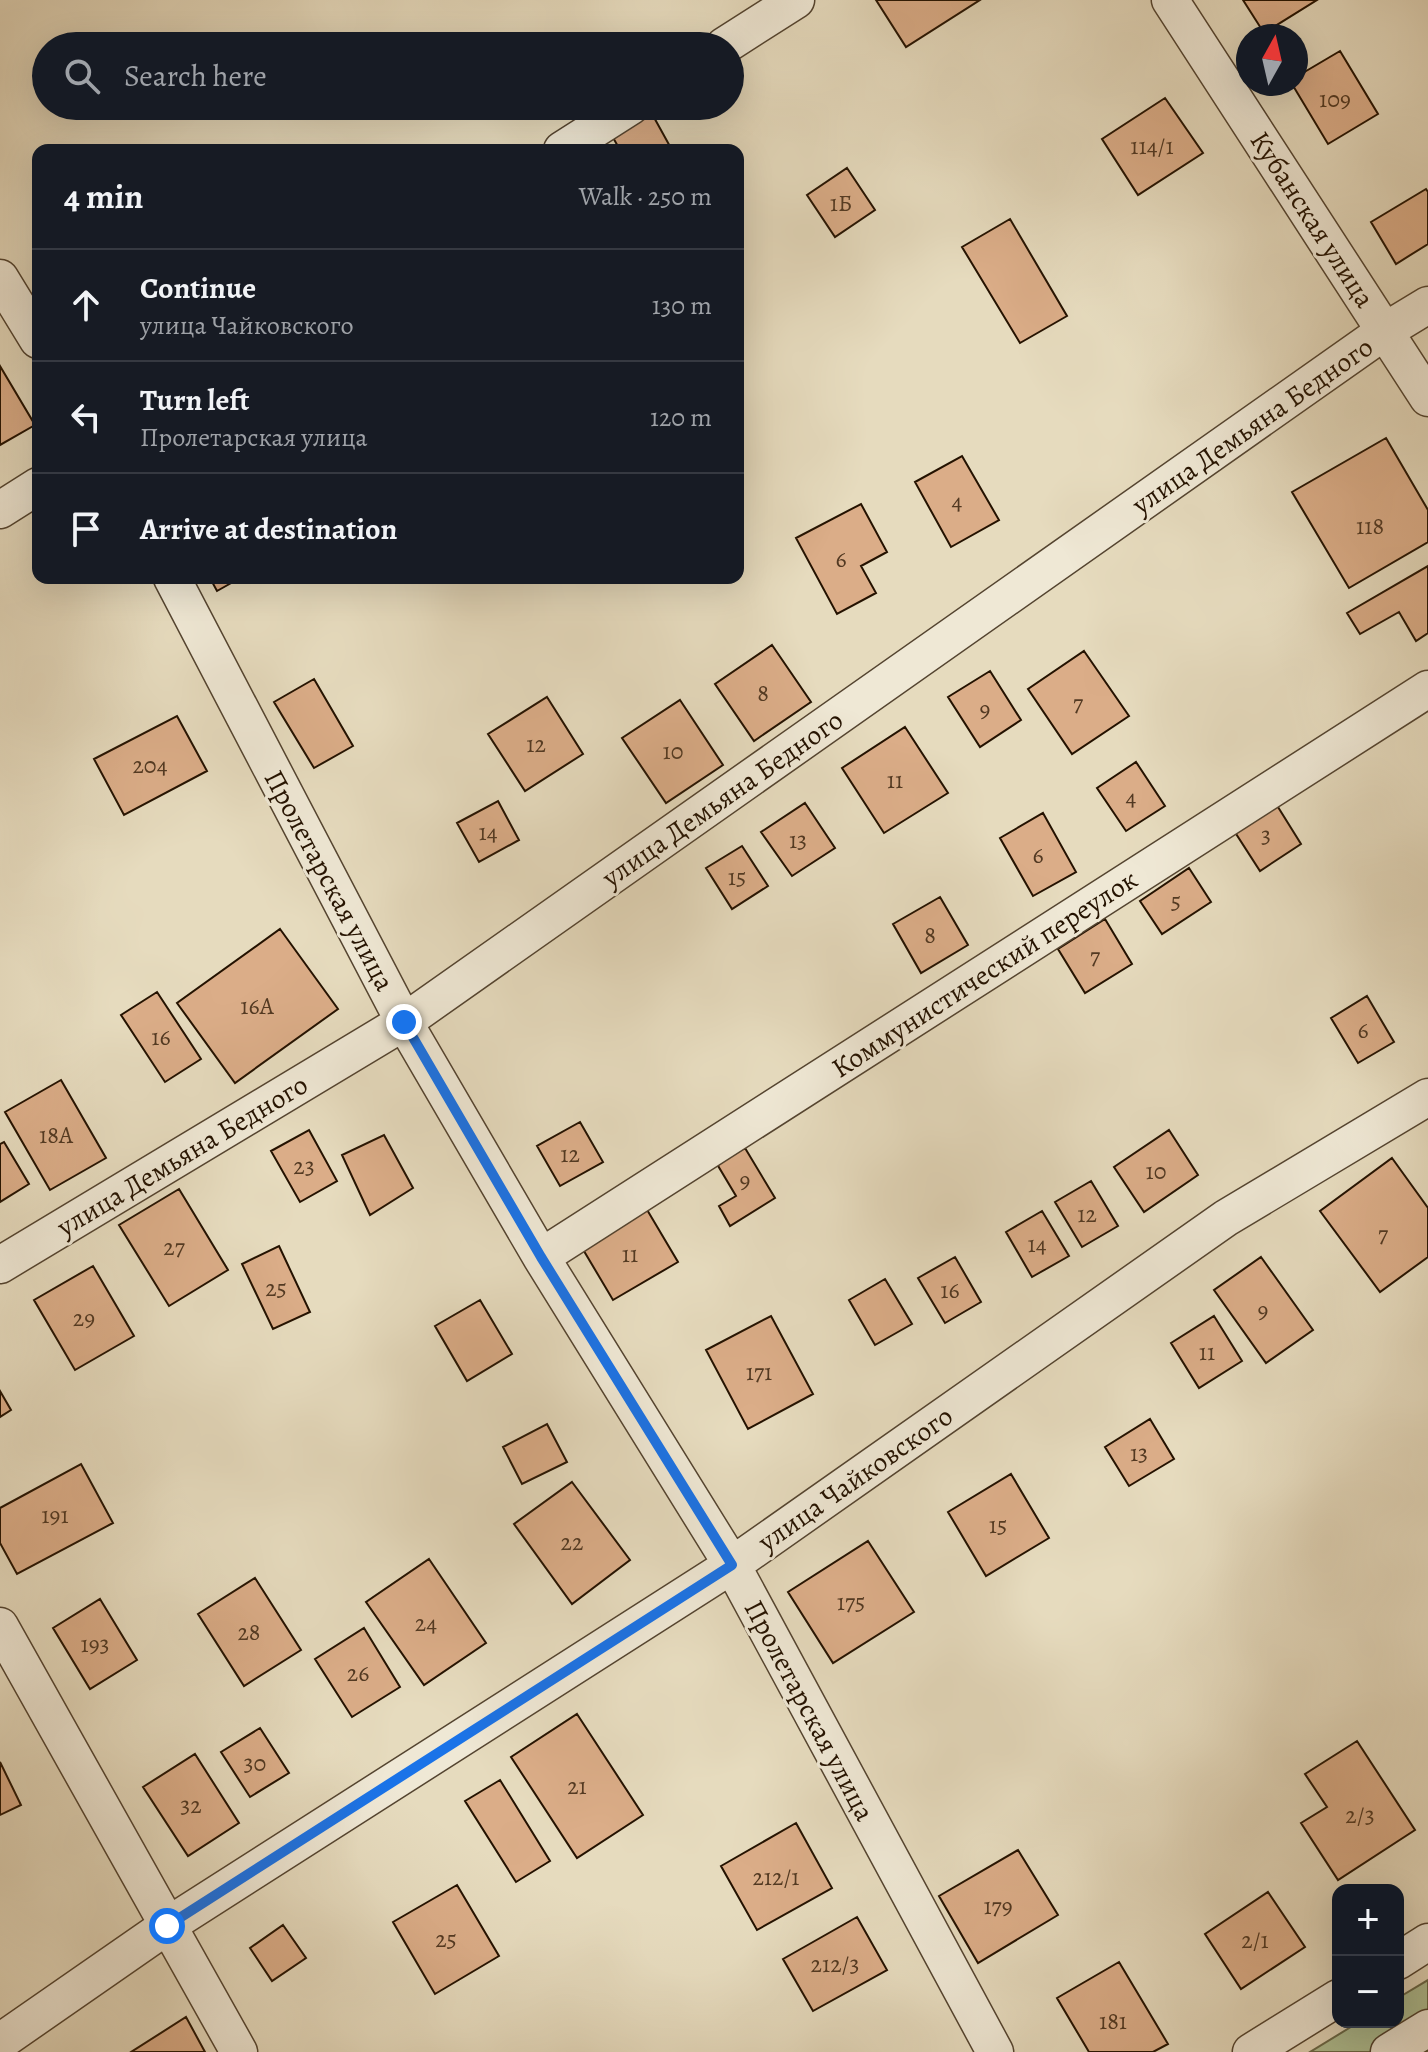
<!DOCTYPE html>
<meta charset="utf-8">
<style>
body{margin:0;font-family:Alegreya,serif;background:#20242c;color:#f1f3f6}
.controls{position:absolute;right:24px;bottom:24px;display:grid;overflow:hidden;border-radius:16px;box-shadow:0 8px 32px #0002}
.controls button{width:72px;height:72px;display:grid;place-items:center;padding:0;border:0;border-bottom:2px solid #363941;background:#171b24;color:#f1f3f6;font:40px sans-serif}
.compass{position:absolute;left:1236px;top:24px;width:72px;height:72px;border-radius:50%;background:#171b24;box-shadow:0 8px 32px #0002;rotate:8deg}
.stop{position:absolute;width:24px;height:24px;margin:-18px;border:6px solid #1a73e8;border-radius:50%;background:#fff}
.stop.end{background:#1a73e8;border-color:#fff;box-shadow:0 2px 8px #0008}
.list{margin:0;padding:0;list-style:none}
h2{display:flex;justify-content:space-between;align-items:center;height:104px;margin:0;padding:0 32px;font-size:34px}
h2 small{font-size:26px;font-weight:400;color:#9ea1a6}
.list li{display:grid;grid-template-columns:52px 1fr auto;gap:24px;align-items:center;box-sizing:border-box;height:112px;padding:0 32px;border-top:2px solid #363941}
.list b{display:block;font-size:30px;white-space:nowrap}
.list p{margin:0;font-size:26px;white-space:nowrap;color:#9ea1a6}
.list em{font-size:26px;font-style:normal;color:#9ea1a6}
.icon{flex:none;width:44px;height:44px;fill:none;stroke:currentColor;stroke-width:2;stroke-linecap:round;stroke-linejoin:round}
.map{position:relative;flex:none;width:1428px;height:2052px;overflow:hidden}
.search{position:absolute;background:#171b24;box-shadow:0 8px 32px #0002;left:32px;top:32px;width:712px;height:88px;display:flex;align-items:center;gap:20px;box-sizing:border-box;padding:0 28px;border-radius:44px;color:#9ea1a6;font-size:30px}
.panel{position:absolute;background:#171b24;box-shadow:0 8px 32px #0002;left:32px;top:144px;width:712px;height:440px;border-radius:16px}
.map>svg:first-child{display:block}
</style>
<div class="map">
<svg width="1428" height="2052" viewBox="0 0 1428 2052">
<rect width="100%" height="100%" fill="#e6dbbe"/>
<filter id="stains"><feTurbulence type="fractalNoise" baseFrequency=".0025" numOctaves="4"/><feColorMatrix values="0 0 0 0 .2 0 0 0 0 .09 0 0 0 0 .02 0 0 0 .5 -.17"/></filter>
<radialGradient id="worn" r=".72"><stop offset=".6" stop-color="#630" stop-opacity="0"/><stop offset="1" stop-color="#630" stop-opacity=".3"/></radialGradient>
<path fill="#b0c195" stroke="#6a6a4a" stroke-width="2" d="M1428,1980V2052H1310L1359,2022H1398V1998Z"/>
<path fill="#dbad88" stroke="#241200" stroke-width="2" d="M876,0H980L906,47Z
M1243,0H1317L1264,33Z
M445,36L452,46H431Z
M1340,51L1378,114L1328,144L1292,84H1296V77Z
M1165,98L1203,153L1138,195L1102,139Z
M651,112L672,150H620L611,134Z
M847,168L875,210L835,237L807,195Z
M1426,189L1428,192V244L1396,264L1371,222Z
M1010,219L1067,316L1020,343L962,247Z
M0,366L35,425L0,445Z
M1386,438L1428,510V542L1349,588L1292,492Z
M962,456L999,520L951,547L915,482Z
M861,504L887,552L861,566L876,593L837,614L796,538Z
M1428,566V633L1416,641L1399,612L1360,634L1347,613Z
M210,578H240L217,591Z
M772,645L811,702L754,741L715,684Z
M1084,651L1129,716L1072,754L1028,689Z
M990,671L1021,720L980,747L948,697Z
M314,679L353,746L314,768L274,702Z
M547,697L583,754L525,791L488,734Z
M680,700L723,765L666,803L622,738Z
M177,716L207,771L124,815L94,759Z
M905,727L948,793L884,833L842,768Z
M1136,762L1165,806L1126,831L1097,788Z
M1273,799L1301,844L1260,871L1231,826Z
M498,801L519,840L479,862L457,823Z
M805,803L835,848L792,876L761,832Z
M1043,813L1076,872L1033,896L1000,838Z
M742,846L768,886L732,909L706,868Z
M1189,868L1211,902L1162,934L1140,901Z
M940,897L968,945L921,973L893,924Z
M1105,919L1132,964L1085,993L1058,949Z
M280,929L338,1009L235,1083L177,1003Z
M157,992L201,1059L165,1082L121,1015Z
M1367,996L1394,1042L1358,1063L1331,1018Z
M61,1080L106,1158L50,1190L5,1112Z
M580,1122L603,1162L560,1186L537,1146Z
M309,1130L337,1181L300,1202L271,1151Z
M1169,1130L1198,1175L1144,1212L1114,1167Z
M384,1135L413,1188L370,1215L342,1155Z
M4,1142L29,1184L0,1202V1144Z
M745,1148L775,1198L730,1226L719,1206L736,1196L717,1164Z
M1392,1158L1428,1208V1257L1380,1292L1320,1211Z
M1091,1181L1118,1226L1082,1247L1055,1202Z
M179,1189L228,1270L169,1306L119,1225Z
M646,1208L678,1262L613,1300L581,1246Z
M1042,1211L1069,1256L1032,1277L1006,1232Z
M279,1246L310,1312L273,1329L242,1264Z
M955,1257L981,1302L945,1323L918,1278Z
M1261,1257L1313,1330L1266,1363L1214,1290Z
M93,1266L134,1336L75,1370L34,1300Z
M885,1279L912,1324L875,1345L849,1300Z
M480,1300L512,1354L467,1381L435,1326Z
M771,1316L813,1394L748,1429L706,1350Z
M1214,1316L1242,1361L1199,1388L1171,1343Z
M0,1391L11,1410L0,1417Z
M1150,1419L1174,1459L1129,1486L1105,1447Z
M547,1424L567,1462L522,1484L503,1447Z
M81,1464L113,1523L17,1574L0,1543V1508Z
M1011,1474L1049,1538L986,1576L948,1512Z
M572,1482L630,1560L572,1604L514,1524Z
M868,1541L914,1612L833,1663L788,1592Z
M429,1559L486,1643L424,1685L366,1602Z
M255,1578L301,1650L244,1686L198,1614Z
M100,1599L137,1660L90,1689L53,1628Z
M364,1628L400,1687L352,1717L315,1659Z
M577,1714L643,1815L577,1858L511,1757Z
M260,1728L289,1773L250,1797L221,1752Z
M1357,1741L1415,1830L1338,1880L1301,1823L1327,1807L1305,1774Z
M195,1754L239,1823L188,1856L143,1787Z
M0,1762L21,1805L0,1815Z
M500,1780L550,1861L516,1882L465,1801Z
M796,1823L832,1888L757,1930L721,1866Z
M1018,1850L1058,1915L978,1963L939,1896Z
M457,1885L499,1956L435,1994L393,1922Z
M1268,1892L1305,1947L1241,1989L1205,1934Z
M857,1917L887,1970L813,2011L783,1959Z
M283,1925L306,1958L272,1981L250,1948Z
M1119,1962L1168,2044L1153,2052H1089L1057,1998Z
M186,2017L205,2052H131Z"/>
<g fill="none" stroke-linecap="round" stroke-linejoin="round">
<g stroke="#544430" stroke-width="39">
<path id="minor" d="M1170,0L1428,398
M724,46L796,0
M562,150L631,106
M0,278L38,340
M0,510L38,486
M172,578L404,1022L541,1257L732,1565L995,2052
M541,1257L1428,689
M0,1265L404,1022L1385,331L1428,305
M0,1626L239,2052
M1398,1961L1428,1942
M0,2042L167,1926L732,1565L1226,1218L1428,1097
M1251,2052L1338,1998
M1389,2052L1428,2028"/>
</g>
<use href="#minor" stroke="#efe8d5" stroke-width="36"/>
</g>
<g fill="none" stroke-linecap="round" stroke-linejoin="round">
<path stroke="#1a73e8" stroke-width="10" d="M167,1926L732,1565L541,1257L404,1022"/>
</g>
<g text-anchor="middle" stroke-width="6" stroke-linejoin="round" paint-order="stroke">
<g font-size="24" fill="#523922">
<text x="1335" y="107">109</text>
<text x="1152" y="154">114/1</text>
<text x="841" y="211">1Б</text>
<text x="957" y="509">4</text>
<text x="1370" y="534">118</text>
<text x="841" y="567">6</text>
<text x="763" y="701">8</text>
<text x="1078" y="711">7</text>
<text x="985" y="717">9</text>
<text x="536" y="752">12</text>
<text x="673" y="759">10</text>
<text x="150" y="773">204</text>
<text x="895" y="788">11</text>
<text x="1131" y="805">4</text>
<text x="488" y="840">14</text>
<text x="1266" y="843">3</text>
<text x="798" y="848">13</text>
<text x="1038" y="863">6</text>
<text x="737" y="885">15</text>
<text x="1176" y="909">5</text>
<text x="930" y="943">8</text>
<text x="1095" y="964">7</text>
<text x="257" y="1014">16А</text>
<text x="1363" y="1038">6</text>
<text x="161" y="1045">16</text>
<text x="56" y="1143">18А</text>
<text x="570" y="1162">12</text>
<text x="304" y="1174">23</text>
<text x="1156" y="1179">10</text>
<text x="745" y="1188">9</text>
<text x="1087" y="1222">12</text>
<text x="1383" y="1242">7</text>
<text x="1037" y="1252">14</text>
<text x="174" y="1255">27</text>
<text x="630" y="1262">11</text>
<text x="276" y="1296">25</text>
<text x="950" y="1298">16</text>
<text x="1263" y="1318">9</text>
<text x="84" y="1326">29</text>
<text x="1207" y="1360">11</text>
<text x="759" y="1380">171</text>
<text x="1139" y="1461">13</text>
<text x="55" y="1523">191</text>
<text x="998" y="1533">15</text>
<text x="572" y="1550">22</text>
<text x="851" y="1610">175</text>
<text x="426" y="1631">24</text>
<text x="249" y="1640">28</text>
<text x="95" y="1652">193</text>
<text x="358" y="1681">26</text>
<text x="255" y="1771">30</text>
<text x="577" y="1794">21</text>
<text x="191" y="1813">32</text>
<text x="1360" y="1823">2/3</text>
<text x="776" y="1885">212/1</text>
<text x="998" y="1914">179</text>
<text x="446" y="1947">25</text>
<text x="1255" y="1948">2/1</text>
<text x="835" y="1972">212/3</text>
<text x="1113" y="2029">181</text>
</g>
<g font-size="28" fill="#241200" stroke="#efe8d5">
<text transform="translate(1313 219) rotate(57)" y="10">Кубанская улица</text>
<text transform="translate(1252 425) rotate(-35)" y="10">улица Демьяна Бедного</text>
<text transform="translate(722 798) rotate(-35)" y="10">улица Демьяна Бедного</text>
<text transform="translate(330 880) rotate(62)" y="10">Пролетарская улица</text>
<text transform="translate(984 973) rotate(-33)" y="10">Коммунистический переулок</text>
<text transform="translate(182 1155) rotate(-31)" y="10">улица Демьяна Бедного</text>
<text transform="translate(855 1478) rotate(-35)" y="10">улица Чайковского</text>
<text transform="translate(810 1710) rotate(62)" y="10">Пролетарская улица</text>
</g>
</g>
<rect width="100%" height="100%" filter="url(#stains)"/>
<rect width="100%" height="100%" fill="url(#worn)"/>
</svg>
<div class="controls">
<button>+</button>
<button>−</button>
</div>
<svg class="compass" viewBox="-18 -18 36 36"><path d="M0-13l5 13h-10z" fill="#e53935"/><path d="M0 13l5-13h-10z" fill="#9ea1a6"/></svg>
<div class="stop" style="left:167px;top:1926px"></div>
<div class="stop end" style="left:404px;top:1022px"></div>
<div class="search"><svg class="icon" aria-label="search" viewBox="0 0 24 24"><circle cx="10" cy="10" r="6"/><path d="M15 15l6 6"/></svg>Search here</div>
<section class="panel">
<h2>4 min<small>Walk · 250 m</small></h2>
<ul class="list">
<li><svg class="icon" aria-label="ahead" viewBox="0 0 24 24"><path d="M12 20V5M6 11l6-6 6 6"/></svg><div><b>Continue</b><p>улица Чайковского</p></div><em>130 m</em></li>
<li><svg class="icon" aria-label="left" viewBox="0 0 24 24"><path d="M17 20v-9H6M10 6l-5 5 5 5"/></svg><div><b>Turn left</b><p>Пролетарская улица</p></div><em>120 m</em></li>
<li><svg class="icon" aria-label="arrive" viewBox="0 0 24 24"><path d="M6 21V4h12l-3 4 3 4H6"/></svg><div><b>Arrive at destination</b></div></li>
</ul>
</section>
</div>
